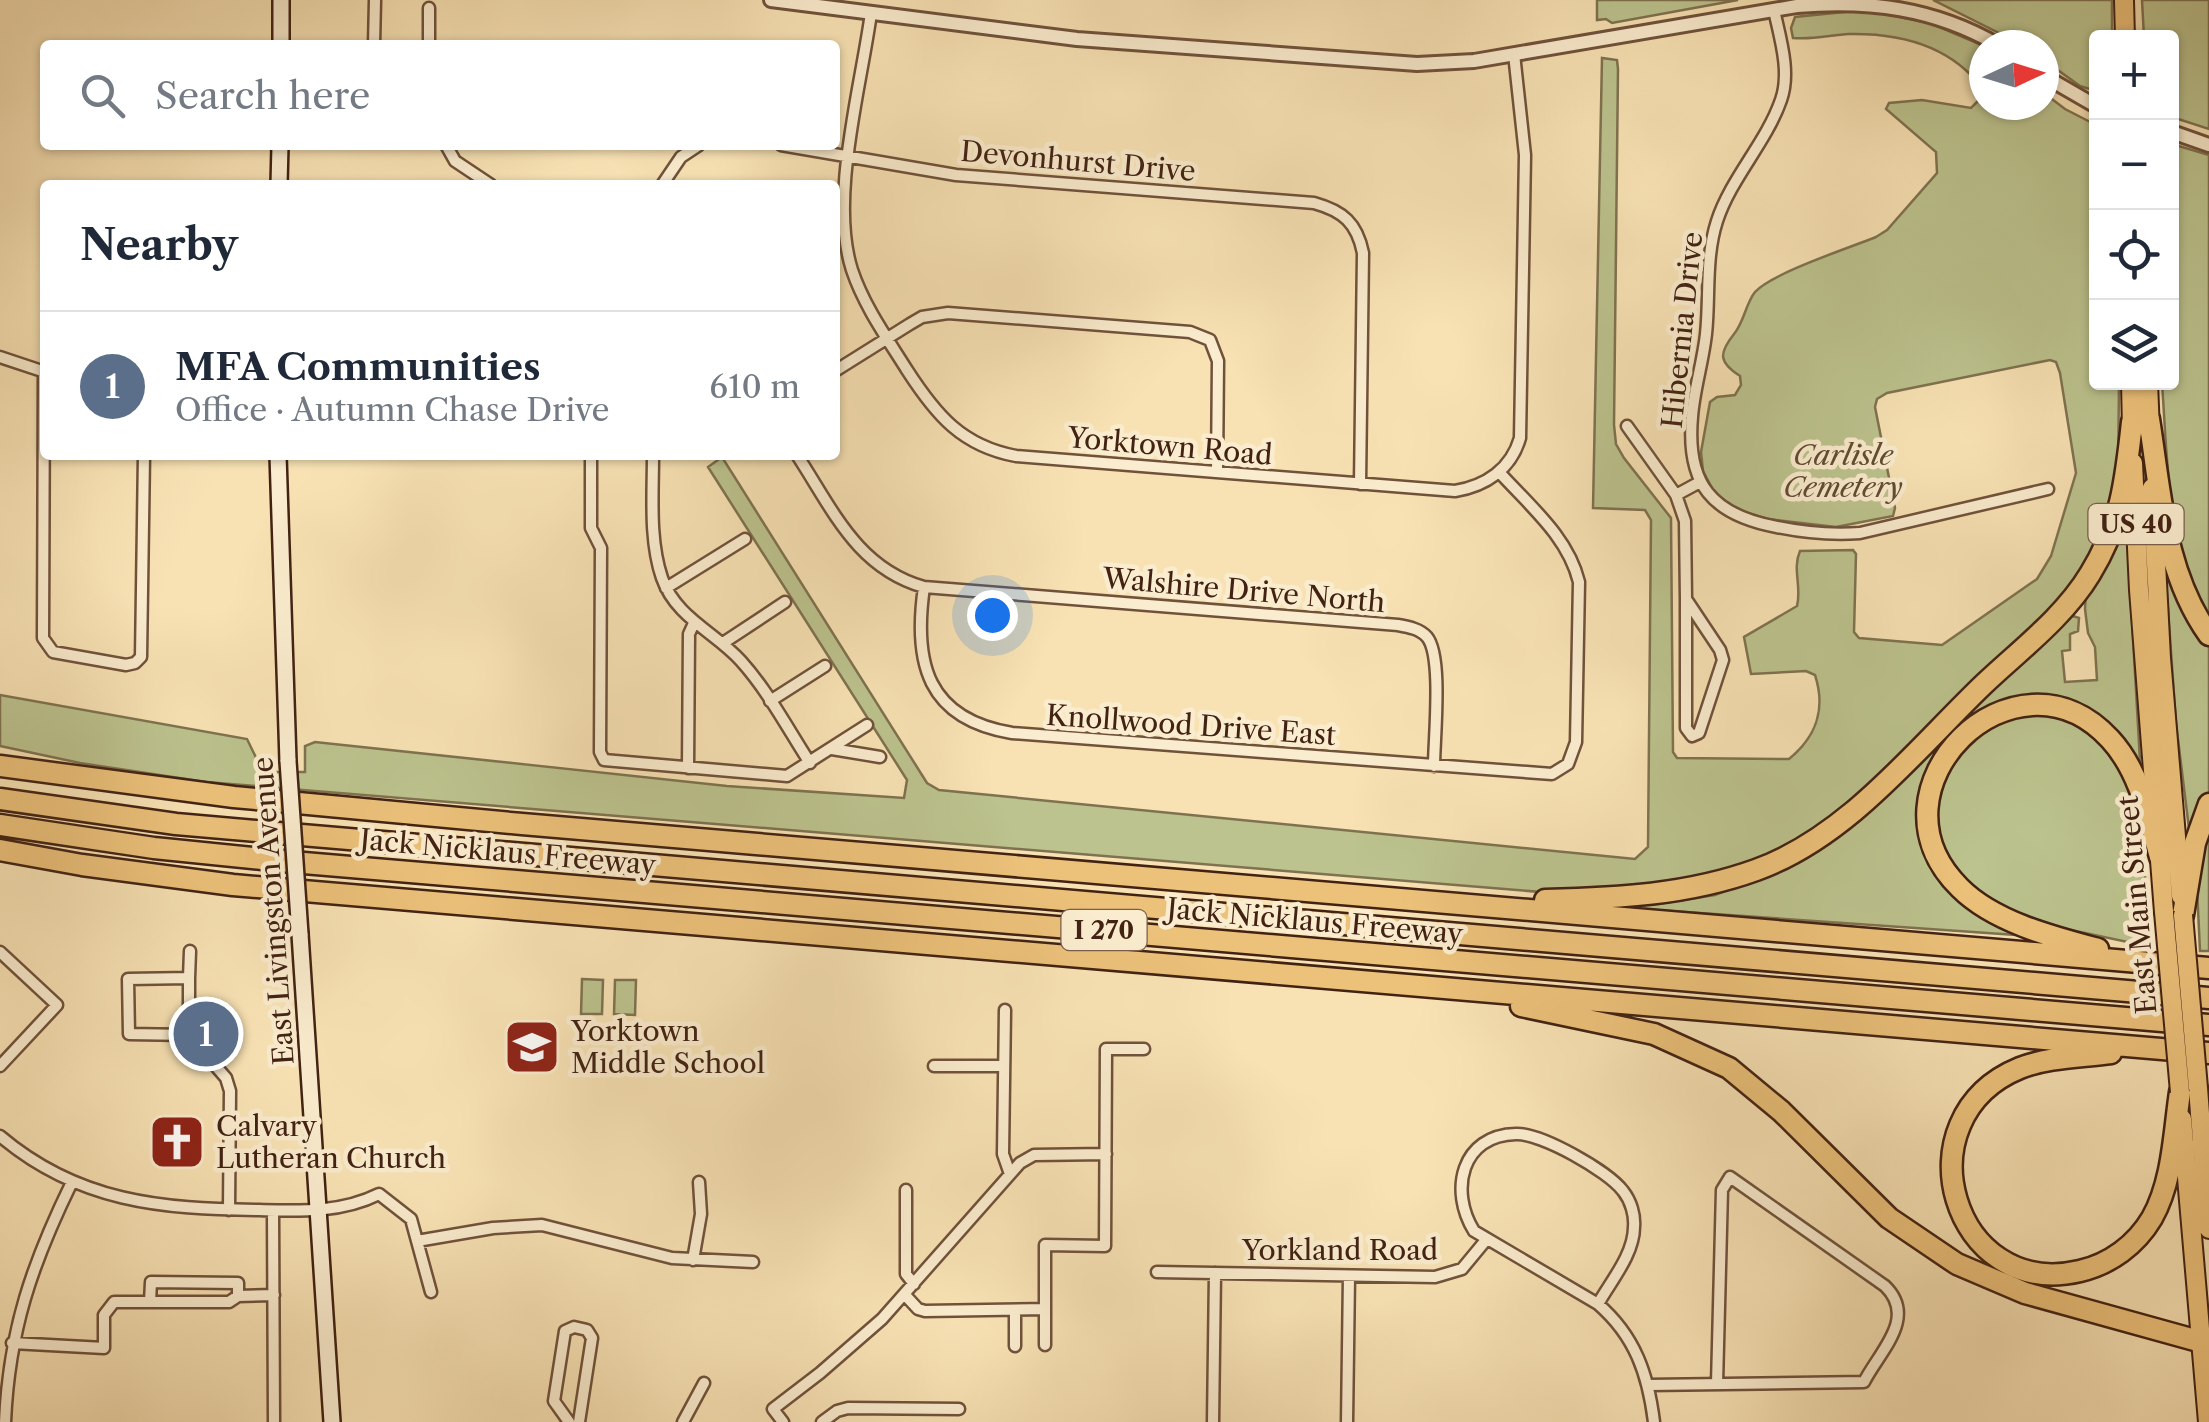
<!DOCTYPE html>
<meta charset="utf-8">
<style>
body{margin:0;font-family:"Libre Caslon Text",serif;background:#f2f2f3;color:#1f2937}
.controls{position:absolute;right:30px;top:30px;display:grid;overflow:hidden;border-radius:10px;box-shadow:0 2px 8px #0004}
.controls button{width:90px;height:90px;display:grid;place-items:center;padding:0;border:0;border-bottom:2px solid #e0e1e3;background:#fff;color:#1f2937;font:50px sans-serif}
.compass{position:absolute;left:1969px;top:30px;width:90px;height:90px;border-radius:50%;background:#fff;box-shadow:0 2px 8px #0004;rotate:86deg}
.you{position:absolute;left:992px;top:615px;width:35px;height:35px;margin:-25px;border:8px solid #fff;border-radius:50%;background:#1a73e8;box-shadow:0 0 0 15px #1a73e833}
.badge{display:grid;place-items:center;width:65px;height:65px;border-radius:50%;background:#8f2418;color:#fff;font-size:32px;font-weight:700}
.pin{position:absolute;translate:-50% -50%;border:5px solid #fff;box-shadow:0 2px 10px #0006}
.list{margin:0;padding:0;list-style:none}
h2{display:flex;justify-content:space-between;align-items:center;height:130px;margin:0;padding:0 40px;font-size:42px}
h2 small{font-size:32px;font-weight:400;color:#747a83}
.list li{display:grid;grid-template-columns:65px 1fr auto;gap:30px;align-items:center;box-sizing:border-box;height:150px;padding:0 40px;border-top:2px solid #e0e1e3}
.list b{display:block;font-size:38px;white-space:nowrap}
.list p{margin:0;font-size:32px;white-space:nowrap;color:#747a83}
.list em{font-size:32px;font-style:normal;color:#747a83}
.icon{flex:none;width:55px;height:55px;fill:none;stroke:currentColor;stroke-width:2;stroke-linecap:round;stroke-linejoin:round}
.map{position:relative;flex:none;width:2209px;height:1422px;overflow:hidden}
.search{position:absolute;background:#fff;box-shadow:0 2px 8px #0004;left:40px;top:40px;width:800px;height:110px;display:flex;align-items:center;gap:25px;box-sizing:border-box;padding:0 35px;border-radius:10px;color:#747a83;font-size:38px}
.panel{position:absolute;background:#fff;box-shadow:0 2px 8px #0004;left:40px;top:180px;width:800px;height:280px;border-radius:10px}
.map>svg:first-child{display:block}
</style>
<div class="map">
<svg width="2209" height="1422" viewBox="0 0 2209 1422">
<rect width="100%" height="100%" fill="#f8e2b4"/>
<filter id="stains"><feTurbulence type="fractalNoise" baseFrequency=".002" numOctaves="4"/><feColorMatrix values="0 0 0 0 .2 0 0 0 0 .09 0 0 0 0 .02 0 0 0 .5 -.17"/></filter>
<radialGradient id="worn" r=".72"><stop offset=".6" stop-color="#630" stop-opacity="0"/><stop offset="1" stop-color="#630" stop-opacity=".3"/></radialGradient>
<path fill="#bcc38e" stroke="#7f7250" stroke-width="2.5" d="M1597,0H1738L1612,23L1606,19L1597,20Z
M1933,0H2112V37L2096,38V91L2080,86L2044,60V45H2023Z
M2142,0H2209V129L2172,117V38L2144,37Z
M1864,10L1930,23L1984,46V105H2044V93L2065,109L2096,125V382L2119,383L2118,478L2115,502L2079,582L1843,813L1743,874L1565,894L206,782L80,763L0,746V695L247,739L263,772H305V746L315,742L727,786L904,798L907,780L708,467L722,457L927,783L939,790L1635,859L1648,847L1651,520L1645,510L1593,508L1602,58L1617,60L1618,69L1614,425L1616,444L1624,458L1671,518L1673,752L1677,758L1789,759C1817,736 1826,709 1815,675L1806,671L1751,674L1744,637L1797,606C1802,587 1792,569 1800,551L1853,550L1856,554L1854,632L1859,638L1942,645L2037,579L2051,556L2076,473L2060,373L2056,362L2050,360L1887,393L1877,399L1875,407L1895,508L1893,516L1836,527L1768,519L1729,507L1715,494L1703,471L1701,452L1710,402L1717,397L1735,395L1741,385L1740,376C1718,362 1719,353 1734,334C1744,322 1746,303 1755,292C1772,273 1849,248 1876,237L1887,230L1937,173L1936,152L1886,109L1889,103L1922,100L1971,108L1981,98L1983,89C1951,46 1902,33 1849,34C1831,35 1812,40 1793,38L1791,28L1795,17Z
M2172,144L2209,155V623C2166,549 2168,465 2162,383L2172,382Z
M2126,516L2141,778L2126,750L2035,701L1941,752L1933,857L2031,936L1613,907L1658,904L1715,895L1775,872L2066,614L2079,618L2078,631L2070,634V650L2062,651L2065,682L2097,680L2095,647L2088,633L2085,609L2086,592Z
M2169,565L2209,643V794L2191,845L2176,723L2165,566Z
M2024,713L2065,718L2112,750L2133,792L2141,830L2151,947L2038,923L2019,916L1963,883L1936,831L1938,785L1973,733Z
M2209,821V951H2200L2197,888Z
M582,979L603,980L602,1014H581Z
M615,980H636L635,1015L614,1014Z"/>
<g fill="none" stroke-linecap="round" stroke-linejoin="round">
<g stroke="#70523b" stroke-width="15">
<path id="minor" d="M1774,10C1780,38 1791,72 1781,100C1766,143 1731,178 1717,221C1705,258 1710,297 1706,334C1703,362 1694,389 1692,417C1686,484 1712,515 1777,527C1806,533 1832,535 1860,533L2048,489
M871,13C861,87 829,199 852,270C864,306 887,338 907,370C936,415 962,446 1016,456L1455,491C1486,486 1511,469 1520,438L1525,155L1514,54
M374,45L375,0
M429,45V8
M446,145L455,161L491,185
M781,145L956,175L1314,203C1343,211 1357,223 1363,253L1360,484
M662,185L681,157L699,145
M0,357L45,372
M835,371L910,324L922,317L948,313L1190,332L1210,340L1218,361L1217,472
M44,372L43,638L53,652L126,665L135,663L141,657L144,455
M1627,426L1676,495
M591,455V528L601,548L600,752L604,760L787,776L867,725
M653,455C653,495 649,540 662,578C676,618 715,632 741,661C768,691 788,729 810,763
M797,455C833,510 857,568 924,587L1398,625C1409,627 1420,629 1427,637C1443,656 1434,739 1434,766
M924,587C913,663 927,719 1012,733L1552,774L1568,764L1576,742L1579,582C1568,537 1530,506 1500,473
M666,588L745,539
M1686,599V728L1692,736L1699,733L1723,660L1720,650L1686,599L1685,521L1676,495L1700,482
M723,643L785,602
M770,701L825,666
M832,749L880,757
M688,768L689,634L694,623
M0,952L57,1005L0,1066
M189,978L190,951
M1005,1010L1003,1154L1010,1174
M189,1035L129,1034L128,979L189,978V1035L226,1078L230,1091L229,1210
M934,1066H1004
M0,1136C78,1202 161,1209 259,1210C300,1211 341,1213 379,1194L411,1219L431,1292
M906,1190V1274L914,1284
M273,1211L274,1422
M417,1241L493,1228L542,1225L672,1258L753,1262
M693,1260L701,1214L699,1182
M1157,1272L1435,1277L1462,1269L1486,1240
M905,1295L918,1309L925,1311L1045,1309
M150,1302L151,1282L238,1283V1296
M1598,1304C1611,1281 1634,1254 1634,1227C1635,1215 1631,1201 1623,1191C1608,1171 1541,1133 1516,1134C1461,1135 1449,1191 1474,1231L1598,1304C1635,1336 1648,1374 1654,1422
M1015,1310V1346
M12,1343L104,1348V1315L114,1302H229L238,1296L274,1295
M1045,1345V1245L1105,1246L1106,1049H1144
M1649,1385L1864,1382C1879,1352 1918,1318 1885,1286L1730,1177L1722,1190L1717,1384
M5,1422C9,1330 32,1264 72,1182
M569,1422L554,1401L565,1331L574,1327L587,1330L592,1338L579,1422
M683,1422L704,1383
M783,1422L773,1409L820,1373L882,1319L1020,1163L1034,1155L1106,1154
M822,1422L837,1411L848,1408L959,1409
M1213,1422L1215,1273
M1347,1422L1349,1276"/>
</g>
<g stroke="#70523b" stroke-width="18">
<path id="tertiary" d="M771,0L1077,39L1417,64L1474,61L1797,6C1869,0 1934,8 1998,45
M2044,76L2096,106
M2172,132L2209,145"/>
</g>
<g stroke="#422213" stroke-width="20">
<path id="secondary" d="M281,45V0
M279,185L280,145
M278,455L288,761
M300,934L332,1422"/>
</g>
<g stroke="#422213" stroke-width="22">
<path id="primary" d="M2124,0L2125,38
M2131,382L2132,432
M2148,382L2150,432
M2133,463L2139,590L2164,912
M2152,488L2161,658L2181,896
M2198,1088L2209,1229
M2182,1119L2208,1422"/>
</g>
<g stroke="#422213" stroke-width="25">
<path id="motorway" d="M2149,419C2161,494 2164,572 2209,635
M0,766L234,797L522,824L2209,968
M0,799L176,824L290,834L2209,998
M0,825L154,848L292,862L2209,1025
M0,850L82,865L233,885L2209,1053
M1545,900C1617,898 1687,895 1756,870C1848,837 1916,749 1984,684C2020,650 2064,617 2090,574C2121,524 2126,479 2132,422
M2183,915L2195,843L2209,804
M2098,949C2053,937 1994,922 1960,888C1859,789 2015,636 2110,739C2139,770 2149,817 2160,857
M1521,1006L1654,1034L1729,1068L1781,1111L1889,1218L1957,1264L2025,1293L2202,1342
M2111,1053C2082,1057 2048,1057 2020,1068C1898,1118 1953,1301 2080,1271C2110,1264 2136,1245 2152,1218C2173,1181 2174,1132 2180,1092
M2202,1145L2209,1170"/>
</g>
<use href="#minor" stroke="#faecce" stroke-width="10"/>
<use href="#tertiary" stroke="#faecce" stroke-width="12"/>
<use href="#secondary" stroke="#faecce" stroke-width="15"/>
<use href="#primary" stroke="#ecc17a" stroke-width="18"/>
<use href="#motorway" stroke="#ecc17a" stroke-width="20"/>
<g stroke="#422213" stroke-width="20" stroke-linecap="butt">
<path id="secondary-bridge" d="M288,761L300,934"/>
</g>
<g stroke="#422213" stroke-width="22" stroke-linecap="butt">
<path id="primary-bridge" d="M2164,912L2180,1092
M2183,915L2198,1088"/>
</g>
<use href="#secondary-bridge" stroke="#faecce" stroke-width="15"/>
<use href="#primary-bridge" stroke="#ecc17a" stroke-width="18"/>
</g>
<defs>
<g id="school-square" transform="scale(2.875)"><rect x="-9" y="-9" width="18" height="18" rx="4" fill="#8f2418" stroke="#faecce"/><path d="M0-5L7-2L0 1L-7-2ZM-4 1L0 2.5L4 1V4Q0 6-4 4Z" fill="#fff"/></g>
<g id="church-square" transform="scale(2.875)"><rect x="-9" y="-9" width="18" height="18" rx="4" fill="#8f2418" stroke="#faecce"/><path d="M-1.2-6h2.4v3.5h3.3v2.4h-3.3V6h-2.4V-.1h-3.3v-2.4h3.3Z" fill="#fff"/></g>
</defs>
<g fill-rule="evenodd">
<use href="#school-square" x="532" y="1047"/>
<use href="#church-square" x="177" y="1142"/>
</g>
<g text-anchor="middle" stroke-width="9" stroke-linejoin="round" paint-order="stroke">
<g fill="#faecce" stroke="#795f4b" stroke-width="2.5">
<rect x="2088.5" y="504" width="95" height="40" rx="8"/>
<rect x="1061.5" y="910" width="85" height="40" rx="8"/>
</g>
<g font-size="25" font-weight="bold" fill="#422213">
<text x="2136" y="533">US 40</text>
<text x="1104" y="939">I 270</text>
</g>
<g font-size="28" fill="#422213" stroke="#faecce">
<text transform="translate(1078 161) rotate(5)" y="10">Devonhurst Drive</text>
<text transform="translate(1682 330) rotate(-84)" y="10">Hibernia Drive</text>
<text transform="translate(1170 446) rotate(5)" y="10">Yorktown Road</text>
<text transform="translate(1244 590) rotate(5)" y="10">Walshire Drive North</text>
<text transform="translate(1191 725) rotate(4)" y="10">Knollwood Drive East</text>
<text transform="translate(508 852) rotate(5)" y="10">Jack Nicklaus Freeway</text>
<text transform="translate(2137 905) rotate(-95)" y="10">East Main Street</text>
<text transform="translate(273 911) rotate(-94)" y="10">East Livingston Avenue</text>
<text transform="translate(1315 921) rotate(5)" y="10">Jack Nicklaus Freeway</text>
<text x="1340" y="1260">Yorkland Road</text>
</g>
<g font-size="28" font-style="italic" fill="#604a32" stroke="#faecce">
<text x="1843" y="465">Carlisle<tspan x="1843" dy="32">Cemetery</tspan></text>
</g>
<g font-size="28" fill="#422213" stroke="#faecce" text-anchor="start">
<text x="571" y="1041">Yorktown<tspan x="571" dy="32">Middle School</tspan></text>
<text x="216" y="1136">Calvary<tspan x="216" dy="32">Lutheran Church</tspan></text>
</g>
</g>
<rect width="100%" height="100%" filter="url(#stains)"/>
<rect width="100%" height="100%" fill="url(#worn)"/>
</svg>
<div class="controls">
<button>+</button>
<button>−</button>
<button><svg class="icon" aria-label="locate" viewBox="0 0 24 24"><circle cx="12" cy="12" r="6"/><path d="M12 2v4M12 18v4M2 12h4M18 12h4"/></svg></button>
<button><svg class="icon" aria-label="layers" viewBox="0 0 24 24"><path d="M12 4l9 5-9 5-9-5zM3 14l9 5 9-5"/></svg></button>
</div>
<svg class="compass" viewBox="-18 -18 36 36"><path d="M0-13l5 13h-10z" fill="#e53935"/><path d="M0 13l5-13h-10z" fill="#747a83"/></svg>
<div class="you"></div>
<div class="pin badge" style="left:206px;top:1034px;background:#5c6f8a">1</div>
<div class="search"><svg class="icon" aria-label="search" viewBox="0 0 24 24"><circle cx="10" cy="10" r="6"/><path d="M15 15l6 6"/></svg>Search here</div>
<section class="panel">
<h2>Nearby<small></small></h2>
<ul class="list">
<li><span class="badge" style="background:#5c6f8a">1</span><div><b>MFA Communities</b><p>Office · Autumn Chase Drive</p></div><em>610 m</em></li>
</ul>
</section>
</div>
